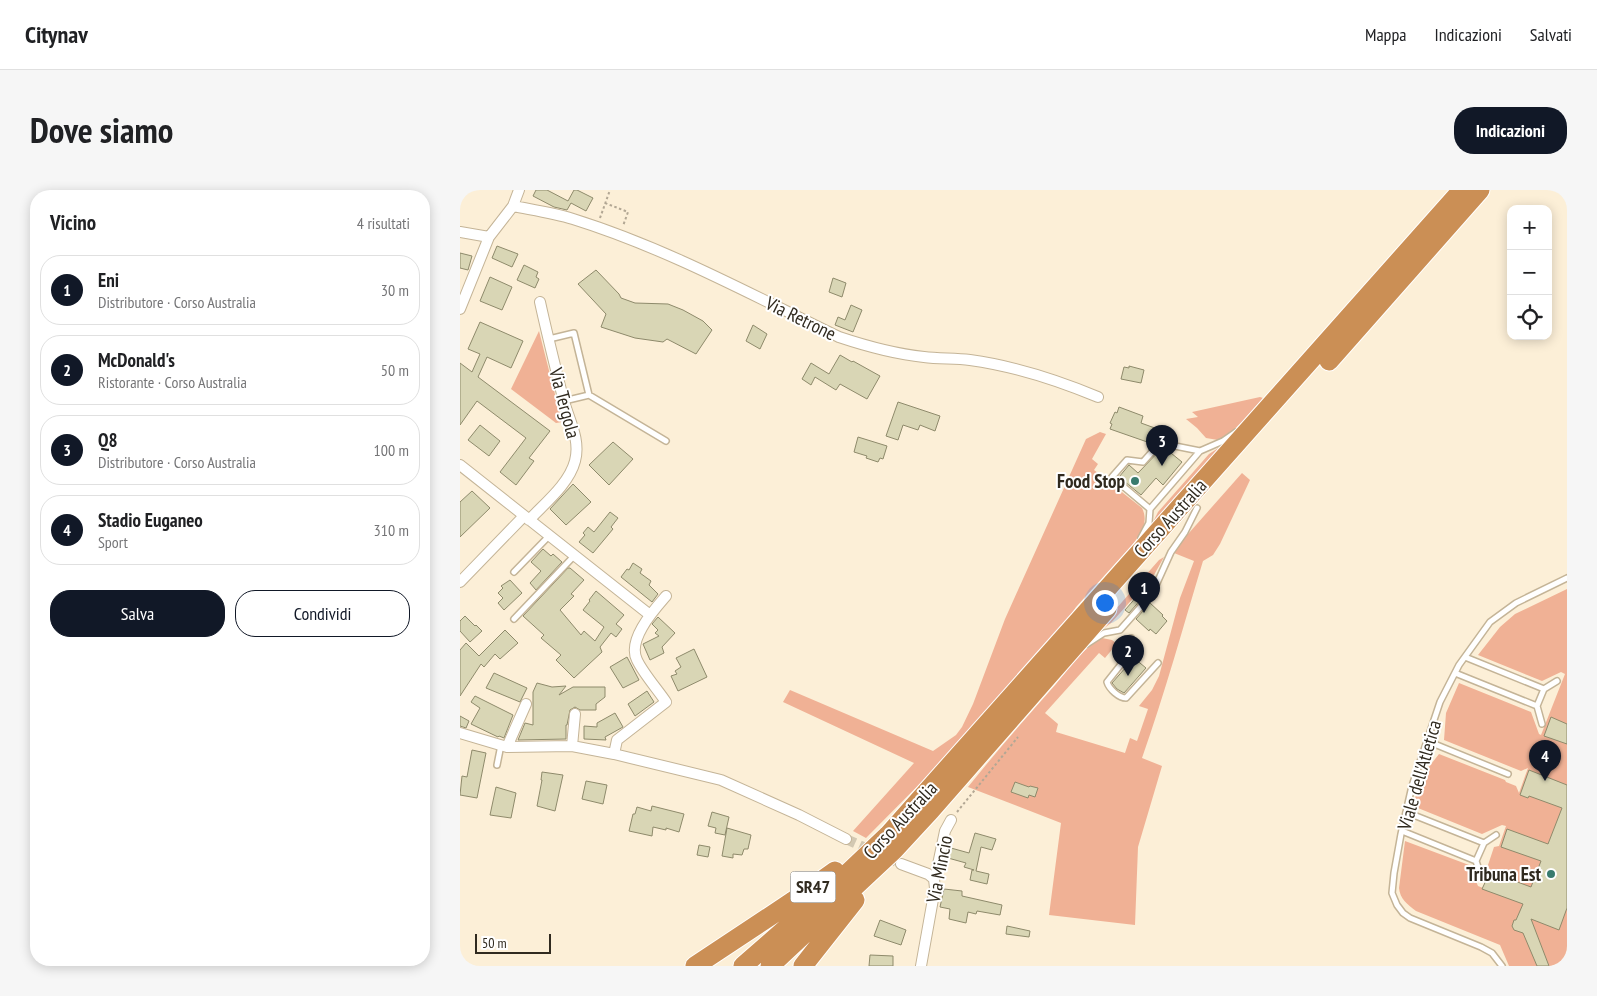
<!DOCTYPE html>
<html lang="it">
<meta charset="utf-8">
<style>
body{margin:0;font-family:"PT Sans Narrow",sans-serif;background:#f6f6f6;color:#202124}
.controls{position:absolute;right:15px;top:15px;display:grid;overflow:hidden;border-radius:10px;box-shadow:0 2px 12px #0003}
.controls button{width:45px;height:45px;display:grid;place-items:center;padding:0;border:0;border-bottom:1px solid #e0e0e0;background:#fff;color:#202124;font:25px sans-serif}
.scale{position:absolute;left:15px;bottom:12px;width:76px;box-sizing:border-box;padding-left:5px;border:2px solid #302a1f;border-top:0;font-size:14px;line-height:18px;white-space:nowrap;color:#302a1f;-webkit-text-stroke:4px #fff;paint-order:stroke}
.you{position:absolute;left:644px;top:412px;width:18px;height:18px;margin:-12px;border:4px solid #fff;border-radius:50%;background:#1a73e8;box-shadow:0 0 0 8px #1a73e833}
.badge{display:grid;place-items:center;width:32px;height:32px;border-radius:50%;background:#111827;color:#fff;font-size:16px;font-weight:700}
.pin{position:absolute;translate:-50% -41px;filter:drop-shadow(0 1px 2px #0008)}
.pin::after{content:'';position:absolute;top:26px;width:18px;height:15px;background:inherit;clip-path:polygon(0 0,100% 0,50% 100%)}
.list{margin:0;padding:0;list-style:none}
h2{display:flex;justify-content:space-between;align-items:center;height:65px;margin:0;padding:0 20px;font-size:21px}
h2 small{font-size:16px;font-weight:400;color:#757577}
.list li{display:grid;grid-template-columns:32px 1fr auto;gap:15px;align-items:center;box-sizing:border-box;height:70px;margin:0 10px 10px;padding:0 10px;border:1px solid #e0e0e0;border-radius:20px}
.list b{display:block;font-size:19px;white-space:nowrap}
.list p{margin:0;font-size:16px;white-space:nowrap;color:#757577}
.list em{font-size:16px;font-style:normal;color:#757577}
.actions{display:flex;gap:10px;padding:15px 20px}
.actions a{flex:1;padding:11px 0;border:1px solid #111827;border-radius:20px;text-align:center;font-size:18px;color:#111827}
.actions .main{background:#111827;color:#fff}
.icon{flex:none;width:28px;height:28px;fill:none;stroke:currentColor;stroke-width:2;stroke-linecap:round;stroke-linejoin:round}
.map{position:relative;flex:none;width:1107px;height:776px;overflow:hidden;border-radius:20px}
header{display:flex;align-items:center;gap:30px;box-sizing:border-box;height:70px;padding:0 25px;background:#fff;border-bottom:1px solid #e0e0e0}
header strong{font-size:24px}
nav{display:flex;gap:28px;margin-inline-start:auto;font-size:18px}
.intro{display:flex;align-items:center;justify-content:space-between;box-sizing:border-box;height:120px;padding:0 30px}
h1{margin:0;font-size:35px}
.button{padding:12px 22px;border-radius:20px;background:#111827;color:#fff;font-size:18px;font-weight:700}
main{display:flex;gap:30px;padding:0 30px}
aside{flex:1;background:#fff;border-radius:20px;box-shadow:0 2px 12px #0003}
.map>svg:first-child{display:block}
</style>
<header>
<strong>Citynav</strong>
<nav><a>Mappa</a><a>Indicazioni</a><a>Salvati</a></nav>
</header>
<div class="intro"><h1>Dove siamo</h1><a class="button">Indicazioni</a></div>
<main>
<aside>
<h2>Vicino<small>4 risultati</small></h2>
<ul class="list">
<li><span class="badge">1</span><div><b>Eni</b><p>Distributore · Corso Australia</p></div><em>30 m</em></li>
<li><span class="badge">2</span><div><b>McDonald's</b><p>Ristorante · Corso Australia</p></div><em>50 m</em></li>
<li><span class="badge">3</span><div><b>Q8</b><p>Distributore · Corso Australia</p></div><em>100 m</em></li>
<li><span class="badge">4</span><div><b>Stadio Euganeo</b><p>Sport</p></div><em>310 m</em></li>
</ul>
<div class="actions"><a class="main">Salva</a><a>Condividi</a></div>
</aside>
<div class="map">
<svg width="1107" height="776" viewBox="0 0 1107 776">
<rect width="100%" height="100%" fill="#fcefd7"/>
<path fill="#f0b195" d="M79,141L102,232L96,233L51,199Z
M800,207L803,208C790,222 776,242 758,250L746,248L737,238L726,229L738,227L732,222Z
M640,242L646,244L632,269L638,274L634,280L682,318C689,332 681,343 673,354L616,417L606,432L516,537L406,648L393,641L454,573L323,512L330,500L473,561L496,545L502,537L513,514L545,429L626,249Z
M763,255L764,256L691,336L698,322L749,264Z
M782,283L790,290L760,354L753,365L743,371C723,437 705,503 682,568L702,576L678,657L675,735L589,725L601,633L508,597C536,562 566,528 596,494C609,479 623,457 642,448L652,450L656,453L655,456L645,468L639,463L585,523L598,534L596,542L665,563L670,548L677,551L688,519L679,516L692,500L699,486L720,408L734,371L714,363L721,352Z
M704,367L694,385L651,433L643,439L640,437L699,370Z
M1107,399V776H1049L1040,755L956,721C947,714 940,709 939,698L945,651L1009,675L1018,696L1023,698L1030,680L1028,675L1034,657L1039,656L1046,636L1042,635L1022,644L953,616L961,587L979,564L1045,590L1046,592L1056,596L1059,603L1068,578L1061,581L984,550L986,523L999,493L1071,522L1079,544L1081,545L1105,484L1101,482L1082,491L1018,465L1040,437L1055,424Z"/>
<path fill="#d9d6b5" stroke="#8e8a6b" d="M76,0H87L108,11L114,0H117L133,8L126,21L111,13L107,20L94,17L73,6Z
M37,56L58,64L52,77L32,68Z
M0,63L12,66L8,80L0,78Z
M64,75L78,82L76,87L79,89L75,98L57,90Z
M136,80L159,104L161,108L175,113L208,114L223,120L243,131L252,140L236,164L207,149L203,152L175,148L141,137L146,124L118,94Z
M30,87L52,97L42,120L20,111Z
M373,88L386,93L382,107L369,102Z
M391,115L402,120L393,142L375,135L378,127L385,130Z
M20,132L63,151L51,178L27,167L18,187L90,241L69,268L74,271L56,295L40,282L66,248L17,211L0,235V173L12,182L20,164L8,159Z
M293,135L307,144L300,159L286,151Z
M380,165L392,172L393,171L420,186L407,209L380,194L376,200L355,187L351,195L342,189L351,173L369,184Z
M669,176L684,180L681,193L661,189L664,177L669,178Z
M438,212L480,226L475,241L460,235L458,240L443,235L438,250L426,246Z
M659,217L683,226L681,233L703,241L700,249L693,254L650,239L652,234L650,233L655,222L657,223Z
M20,235L40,251L29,266L8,250Z
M398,247L427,256L423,269L420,268L418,272L406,268L407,266L394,262Z
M153,252L173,269L149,295L129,275Z
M702,258L706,259L722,272L703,295L696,288L681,305L659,287L669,275L678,283Z
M113,294L131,312L106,335L90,319Z
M12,301L30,318L0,347V312Z
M150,322L158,328L151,337L153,339L133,363L119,352L125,345L123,343L128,337L134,342Z
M83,359L91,366L93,364L102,372L76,400L70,393L81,381L71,372Z
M173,373L182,379L180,383L191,391L189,395L198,404L192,412L161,387L167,379L169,380Z
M108,378H110L124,390L111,404L114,406L100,420L121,445L124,441L135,451L144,437L123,420L130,411L129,410L136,401L164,425L156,434L162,439L156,447L151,443L140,457L142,462L114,488L96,470L101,465L81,448L84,445L63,426Z
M50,390L62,403L44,420L38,413L43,408L38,403L43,398L41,396Z
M679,404L683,407L669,423L665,420Z
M690,413L703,425L702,426L707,431L696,444L690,439L689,441L676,429Z
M5,426L15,436L16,435L22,441L10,452L0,441V431Z
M198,427L215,443L202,457L204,463L190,470L183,454L199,446L195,443L198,440L192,434Z
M45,440L58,453L40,469L35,464L24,477L21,474L0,506V460L6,453L19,466Z
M234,459L247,487L218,501L211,486L217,484L215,481L221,477L216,468Z
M167,467L179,490L163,498L150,477Z
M674,468L686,478L664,503L657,499L652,493Z
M34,483L67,498L60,512L26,498Z
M77,493L92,497L106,496L99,505L113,497H145V507L136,514V520H120L115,517L110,520L107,535H106V549L58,550L65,533L73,535V502Z
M187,501L194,512L175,526L168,514Z
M15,506L53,525L44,548L39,546L38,547L11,534L20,518L11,512Z
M155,523L163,537L145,547L146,550L124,549V536L137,537V533Z
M0,526L9,531L6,538L0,536Z
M1091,527L1107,534V554L1084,546Z
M12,560L26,563L17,608L0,605L2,586L7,587Z
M1069,580L1107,595V718L1099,740L1071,729L1089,776H1077L1063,743L1054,740L1052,736L1054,730H1056L1063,714L1022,699L1030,682L1071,697L1081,671L1041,657L1047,639L1088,654L1102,618L1069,606L1068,608L1060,605Z
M82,582L103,585L95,621L77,616L82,590H81Z
M126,591L147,595L143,614L122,609Z
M555,592L569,597L570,596L578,598L575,607L569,605L568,608L551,602Z
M36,597L56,603L51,628L30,625Z
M192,616L224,624L219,642L206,638V640L193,637L192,646L169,641L173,624H175L177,617L191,621Z
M252,622L269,627L265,645L255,643L256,638L248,636Z
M267,638L291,645L288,659H284L282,665L273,664V668L262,666Z
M515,643L536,649L532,660L521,657L516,681L529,684L527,694L510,690L512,680H514L504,677L506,673L488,668L491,658L509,663Z
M239,655L250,657L248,667L237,665Z
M484,699L502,701V706L542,715L540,725L517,721L516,724L508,722L506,733L489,729L490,719L480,717Z
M420,730L446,740L441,755L414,746Z
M547,736L570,741L569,747L546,744Z
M410,765L433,766V776H409Z"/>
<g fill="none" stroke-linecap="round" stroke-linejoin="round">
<path stroke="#d3c8b2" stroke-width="10" stroke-dasharray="10 5" stroke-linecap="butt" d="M386,649L441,674"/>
<g stroke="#c4b497" stroke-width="8">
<path id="lane" d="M89,149L114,143L129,205L104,211
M129,205L206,251
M690,319L652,287L667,270L683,272L700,253L740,261
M681,348L689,333L690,319L740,261L763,251L776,242
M54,382L89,346
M54,429L114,366
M671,448L670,463L647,492C649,499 659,508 666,508L698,473
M627,454L644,443L660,440L692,404L711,362L725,342L737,318
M1005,467L1084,499L1097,491
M995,483L1077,516L1082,534
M1077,516L1084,499
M967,551L1048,584
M37,575L41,555
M946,622L1024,653L1036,645
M942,641L1016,671L1021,686
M1016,671L1024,653
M1042,776L1032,763L1021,757L950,728L943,723L937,715L932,703L934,683L941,644L952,596L980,512L999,475L1030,432L1056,413L1107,388"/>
</g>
<g stroke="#c4b497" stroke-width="12">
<path id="street" d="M53,16C73,20 94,23 113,29C206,58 292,105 379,147C406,156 435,164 464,167C479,169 495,168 510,170C554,176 597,190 638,207
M0,42L29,47
M0,119L29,47L53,16L59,0
M0,275L190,425
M69,330C85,313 109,294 115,271C121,249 108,228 103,208C95,176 87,144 80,112
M0,392L64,326
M0,543L47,557L112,556L154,564L261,590L339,625L386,649
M112,556L115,524
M47,557L66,514
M154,564L157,550L206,512C198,500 183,483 177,470C167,450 193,421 206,406
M441,674L468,684L474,689
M461,776L475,698L474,689L476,684L485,641L491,630"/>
</g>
<g stroke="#fff" stroke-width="21">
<path id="highway" d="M869,171L1020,0
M235,776L333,711L375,681
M283,776L371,699L428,645L1002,0
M310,776L434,660L471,620L647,419
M343,776L395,710"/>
</g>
<path stroke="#b2a794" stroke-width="2" stroke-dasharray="2.5 2.5" stroke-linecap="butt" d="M145,13L168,22L163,36
M140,28L150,0
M497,622L558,547"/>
<use href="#lane" stroke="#fff" stroke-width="5"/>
<use href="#street" stroke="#fff" stroke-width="10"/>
<use href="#highway" stroke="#cb8f55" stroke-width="19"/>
</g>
<g fill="#387b6e" stroke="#fff" stroke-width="2">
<circle cx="675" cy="291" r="5"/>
<circle cx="1091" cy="684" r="5"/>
</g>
<g text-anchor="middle" stroke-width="4" stroke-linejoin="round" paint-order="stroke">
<rect fill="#fff" stroke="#6e6a62" stroke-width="1" x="330.5" y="681.5" width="45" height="31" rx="4"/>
<g font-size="18" font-weight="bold" fill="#302a1f">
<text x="353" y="703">SR47</text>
</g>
<g font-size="19" fill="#302a1f" stroke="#fff">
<text transform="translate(341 128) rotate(26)" y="7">Via Retrone</text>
<text transform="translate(105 213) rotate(75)" y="7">Via Tergola</text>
<text transform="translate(710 328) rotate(-48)" y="7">Corso Australia</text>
<text transform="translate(959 585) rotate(-74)" y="7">Viale dell'Atletica</text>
<text transform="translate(440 630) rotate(-47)" y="7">Corso Australia</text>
<text transform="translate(479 679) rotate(-79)" y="7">Via Mincio</text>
</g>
<g font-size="19" font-weight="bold" fill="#302a1f" stroke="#fff" text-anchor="end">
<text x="665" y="298">Food Stop</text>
<text x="1081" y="691">Tribuna Est</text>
</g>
</g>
</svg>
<div class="controls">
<button>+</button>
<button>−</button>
<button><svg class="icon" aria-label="locate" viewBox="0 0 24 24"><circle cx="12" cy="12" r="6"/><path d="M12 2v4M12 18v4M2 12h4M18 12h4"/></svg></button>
</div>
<div class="scale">50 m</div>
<div class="you"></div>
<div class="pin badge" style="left:684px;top:423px">1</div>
<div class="pin badge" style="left:668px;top:486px">2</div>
<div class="pin badge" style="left:702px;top:276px">3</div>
<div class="pin badge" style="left:1085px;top:591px">4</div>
</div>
</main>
